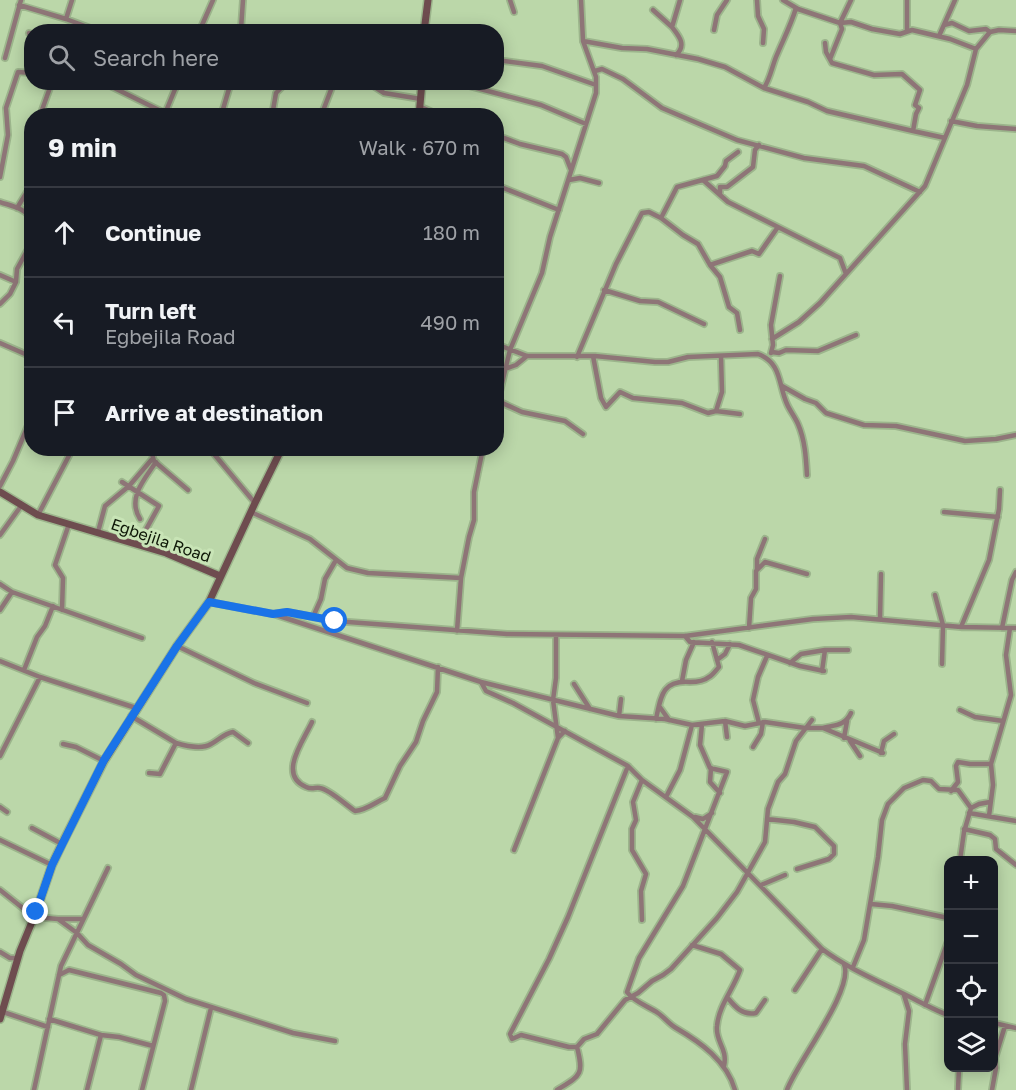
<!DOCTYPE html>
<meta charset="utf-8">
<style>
body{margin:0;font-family:"Golos Text",sans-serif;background:#20242c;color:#f1f3f6}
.controls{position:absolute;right:18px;bottom:18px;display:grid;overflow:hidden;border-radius:12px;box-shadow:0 3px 15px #0003}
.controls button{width:54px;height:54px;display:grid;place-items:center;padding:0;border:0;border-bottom:2px solid #363941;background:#171b24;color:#f1f3f6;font:30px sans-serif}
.stop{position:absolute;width:18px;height:18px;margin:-14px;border:4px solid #1a73e8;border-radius:50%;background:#fff}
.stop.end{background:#1a73e8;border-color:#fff;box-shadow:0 2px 6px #0008}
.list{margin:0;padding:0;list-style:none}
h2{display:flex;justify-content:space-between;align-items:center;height:78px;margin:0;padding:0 24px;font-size:26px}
h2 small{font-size:20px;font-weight:400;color:#9ea1a6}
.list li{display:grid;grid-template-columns:39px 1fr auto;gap:18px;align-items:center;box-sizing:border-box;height:90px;padding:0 24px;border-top:2px solid #363941}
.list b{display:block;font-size:22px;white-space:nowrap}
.list p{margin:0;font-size:20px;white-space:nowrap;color:#9ea1a6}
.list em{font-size:20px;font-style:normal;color:#9ea1a6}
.icon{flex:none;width:33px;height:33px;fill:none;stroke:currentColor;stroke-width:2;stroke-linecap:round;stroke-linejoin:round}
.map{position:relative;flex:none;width:1016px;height:1090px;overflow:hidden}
.search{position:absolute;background:#171b24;box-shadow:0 3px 15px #0003;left:24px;top:24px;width:480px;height:66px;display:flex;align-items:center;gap:15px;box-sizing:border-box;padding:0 21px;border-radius:24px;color:#9ea1a6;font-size:22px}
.panel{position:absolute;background:#171b24;box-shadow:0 3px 15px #0003;left:24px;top:108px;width:480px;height:348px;border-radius:24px}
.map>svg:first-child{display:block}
</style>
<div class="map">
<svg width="1016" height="1090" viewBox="0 0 1016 1090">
<rect width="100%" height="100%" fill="#bbd7a9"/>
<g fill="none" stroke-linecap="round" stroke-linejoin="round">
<g stroke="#9cb58c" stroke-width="8">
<path id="street" d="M243,0L241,29L247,32
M510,0L514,12
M757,0L758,16L764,29L763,43
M783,0L798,9L840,23L851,22L872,29L900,34L912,30L950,39L976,49
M19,5L66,19L101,32
M653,10L672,27L680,0
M66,19L72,0
M944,25L952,23L969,31L986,29L990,32
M672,27C679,36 687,45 676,55
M714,30L717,15L727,0
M907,31V0
M199,32L213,0
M29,33L32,34
M939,36L955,0
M583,41L622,48L647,49L698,59L725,67L764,88L808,102L827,111L913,131
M825,43L826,52L832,63L874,75L902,74L920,90L915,105L919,108L916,114L913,131L945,138
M5,58L21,0
M830,59L842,29L840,23L851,0
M496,60L542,66L596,85
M595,71L602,69L623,79L662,108L737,140L804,158L864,166L920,192
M102,82L165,113
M367,82L384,93L421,99
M454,82L541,105L586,124
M764,88C770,79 772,67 776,57C783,40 791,25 796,8
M421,107L441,116
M43,116L42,110L52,82
M164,116L178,82
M221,116L231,82
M272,116L276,93L287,82
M321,116L334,82
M951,121L977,126L1016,129
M496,135L520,144L562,154L566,157L571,170
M0,177L8,135L6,108L18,72L32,73
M569,180L580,178L599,183
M703,180L728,202L840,258L846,274
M496,185L559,210
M720,194V187H727L753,167L755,150L759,145
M0,202C11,206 26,208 32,220
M17,208L32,184
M661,218L683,235L698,244L710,265
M0,275L16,282L17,269L32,242
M604,290L640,301L658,302L704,324
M0,304L10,294L16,282
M740,330L737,313L729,307L720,277L710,265L752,251L759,254L778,227
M772,339L799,322L820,303L925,186L967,85L976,49L990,32L999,30L1016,31
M0,343L32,357
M496,344L527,356H595L655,362H668L688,357L758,354C782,363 778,384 787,404C790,411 795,417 798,424C805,440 806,458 807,475
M772,352L779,353L786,350L818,351L856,335
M771,353L773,345L771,325L780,276
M593,356L601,398L606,407L620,392L633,398L682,403L708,413L716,411L740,414
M577,357L616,264L642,213L649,212L661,218L677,187L717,176L725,166L726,161L738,152
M496,372L516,365L527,356
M782,386L805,399L816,403L826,413L864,425L896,426L965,441L996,439L1016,435
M498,401L522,412L565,421L583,434
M496,408L510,350L542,273L550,237L596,93V77L583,41L581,0
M716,411L722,392L721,356
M155,448L152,454L154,461L188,490
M209,448L255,503
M122,482L159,506L138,544
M0,486L13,461L32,416
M251,512L310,539L347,568L368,573L461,578
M944,512L998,517
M38,515L73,448
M140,519C127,498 144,480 156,462
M98,532L105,506L129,486L153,458
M0,535L21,506
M757,569V559L765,539
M0,584L12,592L142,638
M935,595L943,625L942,664
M209,602L273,614L287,612L335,621L507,634L685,636L813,619L851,617L961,627L1016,628
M0,610L12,592
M62,610L63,578L55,565L69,524
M273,614L481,682L486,691L513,703L628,766L642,780L693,817L822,949C850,970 883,983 914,999C926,1005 936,1011 948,1015
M313,617L321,599L325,579L336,560
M880,619L881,574
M961,627L989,560L999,509L1000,490
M749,628L751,598L756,589V571L765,562L807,574
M1002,628L1012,580L1016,572
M457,631L461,578L469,537L474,520V492L483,448
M556,635V678L553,700L558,738
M685,636L690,642L739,645L800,666L824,671
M177,646L254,683L307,703
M717,660L725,654L730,644
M0,661L40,677L136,708
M790,663L801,654L825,650H848
M24,670L37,637L45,626L53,606
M822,671L825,650
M682,681L686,660L694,642
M481,682L619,716L665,719L692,725L725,721L745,726L765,722L805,728H823L883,753
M574,684L590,709
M659,706L669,720
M960,710L975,717L1003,721
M131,716L176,743L160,774L149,773
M619,716L621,699
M656,719C661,696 662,680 690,682C696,682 704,681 709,677C713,675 716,670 719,667L712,642
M725,721L727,737
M312,722C304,740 277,775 306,787C312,790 315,787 320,788C329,789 346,805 355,811C367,810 374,803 385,798L400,766L416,742L423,721L437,692L438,667
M759,723L753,700L758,677L767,656
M702,724L700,745L710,768L727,772L683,886L639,958L627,992C634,1002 648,1006 658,1013C664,1017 669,1024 676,1028C700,1042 727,1061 735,1090
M823,728C835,725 845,726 851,713
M844,738L847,721
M850,741L860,756
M176,743C186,746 201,750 211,744C219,740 223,734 233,732L248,743
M63,744L76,747L104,761
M753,747L761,734L763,722
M881,753L884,741L894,734
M0,756L40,677
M991,764L1011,695L1006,655L1010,628
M628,766L568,917L549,959L510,1034L512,1039L521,1035L569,1047H577L584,1039L597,1034L625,1000L638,993L652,981L663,975L671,969L717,918L737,892L765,842L768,809L778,782L785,774L796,741L812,720
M711,768L710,782L720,793
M642,780L633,802L636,820L632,829V850L646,874L641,891L642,920
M951,791L958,782L956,766L958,762L970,764H991L993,785L989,816
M666,797L680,770L692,725
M0,807L7,812
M969,813L1016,821
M695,817L703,819L712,813
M767,819L794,822L815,827L834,846V854L829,859L797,869
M32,828L62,844
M964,829L990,835L995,839L996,849L1016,865
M0,840L52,865
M514,850L558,738L565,731
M960,860L964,832L971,808L979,804L990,802
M761,885L785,875
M0,890L34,917
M871,904L892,906L948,918
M36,912L46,918L58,919L77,933L88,945L121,964L136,975L186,999L293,1033L335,1041
M58,919H83
M692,945L721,954L740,970C733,990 719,1005 717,1026C715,1042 728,1048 724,1066
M0,952L10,958H18
M853,967L864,940L878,857L882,820L888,804L904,788L923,780L931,781L939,789L958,790L971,808
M59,975L69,970L161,993L164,995L165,1001L142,1090
M795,990L822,949
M904,995L909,1011L905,1044L907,1090
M727,997C735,1007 743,1016 756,1013L765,1000
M925,1005L948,941
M3,1012L48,1027
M49,1019L101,1035L87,1090
M994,1023L1016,1028
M101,1035L119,1037L153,1046
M34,1090L61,966L108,868
M191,1090L211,1008
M557,1090C581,1075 584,1075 577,1047
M787,1090C796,1064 855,989 844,964
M958,1090L959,1068
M992,1090L996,1068L995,1058L1005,1026"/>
</g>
<g stroke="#9cb58c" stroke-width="10">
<path id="secondary" d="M424,32L428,0
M419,116L422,82
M0,492L38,515L166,553L220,576
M0,1019L20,951L36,912L52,865L62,844L104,761L177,646L209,602L255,503L282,448"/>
</g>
<use href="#street" stroke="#8e7577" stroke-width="4.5"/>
<use href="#secondary" stroke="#6e4c4f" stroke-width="7"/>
</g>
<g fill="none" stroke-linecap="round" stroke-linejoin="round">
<path stroke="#1a73e8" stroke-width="8" d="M36,912L52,865L104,760L177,646L209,602L273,614L287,612L335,621"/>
</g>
<g text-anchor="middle" stroke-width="6" stroke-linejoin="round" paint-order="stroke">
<g font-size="16" fill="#0e1807" stroke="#c8e4b6">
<text transform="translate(161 540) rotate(19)" y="6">Egbejila Road</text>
</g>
</g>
</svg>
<div class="controls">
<button>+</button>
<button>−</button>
<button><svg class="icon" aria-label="locate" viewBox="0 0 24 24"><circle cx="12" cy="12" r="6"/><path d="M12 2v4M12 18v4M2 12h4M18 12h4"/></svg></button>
<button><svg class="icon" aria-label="layers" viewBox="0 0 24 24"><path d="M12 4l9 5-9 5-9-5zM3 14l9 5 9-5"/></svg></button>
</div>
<div class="stop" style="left:335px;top:621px"></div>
<div class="stop end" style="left:36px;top:912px"></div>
<div class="search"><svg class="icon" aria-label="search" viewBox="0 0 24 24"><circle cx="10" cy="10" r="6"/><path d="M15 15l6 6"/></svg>Search here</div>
<section class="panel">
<h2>9 min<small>Walk · 670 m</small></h2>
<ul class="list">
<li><svg class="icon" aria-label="ahead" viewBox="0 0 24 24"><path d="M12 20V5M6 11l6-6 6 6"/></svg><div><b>Continue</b></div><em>180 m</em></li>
<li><svg class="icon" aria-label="left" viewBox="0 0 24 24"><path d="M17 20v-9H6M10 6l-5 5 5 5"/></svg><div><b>Turn left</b><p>Egbejila Road</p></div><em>490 m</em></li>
<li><svg class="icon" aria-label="arrive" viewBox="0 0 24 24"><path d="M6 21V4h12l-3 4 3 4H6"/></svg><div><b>Arrive at destination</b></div></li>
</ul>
</section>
</div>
